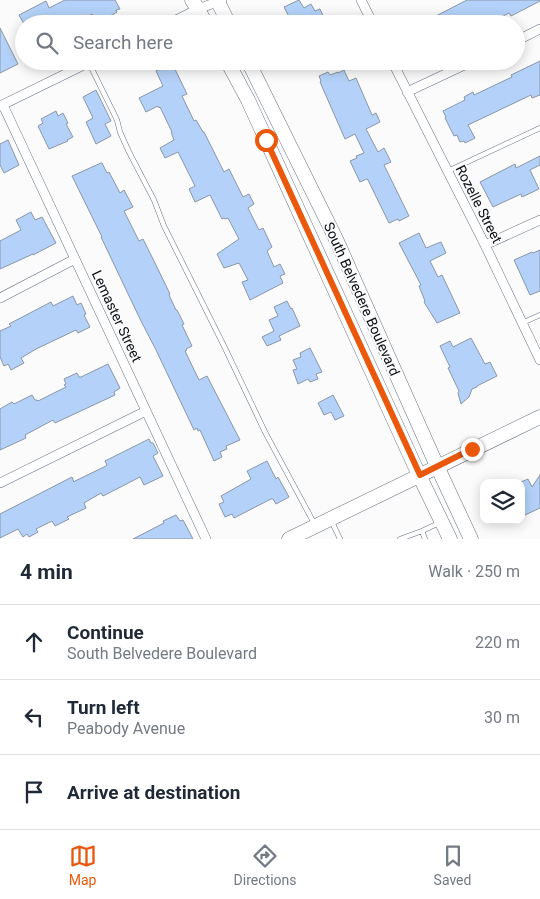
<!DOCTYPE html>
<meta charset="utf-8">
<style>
body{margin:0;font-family:Roboto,sans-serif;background:#f6f6f7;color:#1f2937}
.controls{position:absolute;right:15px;bottom:15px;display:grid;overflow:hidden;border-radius:10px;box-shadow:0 2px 12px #0003}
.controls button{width:45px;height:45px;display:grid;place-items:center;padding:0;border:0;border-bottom:1px solid #e0e1e3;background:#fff;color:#1f2937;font:25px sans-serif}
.stop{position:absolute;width:15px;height:15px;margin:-11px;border:4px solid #ea580c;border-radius:50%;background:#fff}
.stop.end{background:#ea580c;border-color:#fff;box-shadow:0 1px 5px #0008}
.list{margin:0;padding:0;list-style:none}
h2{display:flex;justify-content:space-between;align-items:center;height:65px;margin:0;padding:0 20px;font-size:21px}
h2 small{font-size:16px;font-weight:400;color:#747a83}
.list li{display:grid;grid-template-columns:32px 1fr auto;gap:15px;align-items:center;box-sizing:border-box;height:75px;padding:0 20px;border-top:1px solid #e0e1e3}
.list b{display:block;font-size:19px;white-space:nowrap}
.list p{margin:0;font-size:16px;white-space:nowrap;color:#747a83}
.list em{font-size:16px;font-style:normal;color:#747a83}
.icon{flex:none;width:28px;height:28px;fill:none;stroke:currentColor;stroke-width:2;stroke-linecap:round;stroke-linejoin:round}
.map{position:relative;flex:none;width:540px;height:539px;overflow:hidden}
.search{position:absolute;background:#fff;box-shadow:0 2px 12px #0003;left:15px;right:15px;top:15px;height:55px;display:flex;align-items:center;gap:12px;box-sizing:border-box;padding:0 18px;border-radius:28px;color:#747a83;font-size:19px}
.sheet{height:290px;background:#fff}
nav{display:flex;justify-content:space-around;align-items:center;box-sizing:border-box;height:70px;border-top:1px solid #e0e1e3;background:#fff;font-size:14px;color:#747a83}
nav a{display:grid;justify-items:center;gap:2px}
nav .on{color:#ea580c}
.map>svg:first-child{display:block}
</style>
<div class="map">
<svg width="540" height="539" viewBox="0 0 540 539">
<rect width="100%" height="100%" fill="#fbfbfb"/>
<path fill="#b4d2f9" stroke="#8a96a7" d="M65,0H115L120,9L116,10L117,12L107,18L110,24H97L92,14L74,24H24L19,15L46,1L49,8Z
M299,0L304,8L311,4L315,11L320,9L327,24H289L287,20L288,15L284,7Z
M467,0H540V1L511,16L509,13L488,24H438L434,17Z
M0,28L18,64L0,73Z
M540,61V95L532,98L531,95L468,125L475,138L465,143L464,141L460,142L457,135L454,136L445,118L446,117L443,111L465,100L464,97L473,92L474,95L512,77L511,75Z
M172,63L187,94L182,96L194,121L196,120L203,132H204L224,172L229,169L243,197L249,194L254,204L248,208L259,230L263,228L272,247L267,251L274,267L280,264L285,274L280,276L283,283L250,300L242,282L248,280L239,263L224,268L217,254L239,239L228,218L225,219L224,218L222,219L210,195L195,202L189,189L195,186L178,152L165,158L160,148L174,140L172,135V134L171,132H172L160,107L159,108L158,106L146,112L139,98L163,86L156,71Z
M344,70L349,81L356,78L372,115L376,113L380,122L366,129L378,152L384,148L391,162L384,165L409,216L399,221L398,219L389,223L368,180L367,179L360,182L350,161L357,158L356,156L364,153L355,134L345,139L320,82L321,81L319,76L328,72L330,75L338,72V73Z
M96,90L111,121L105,124L111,136L96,144L86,122L93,118L83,97Z
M56,111L58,116L63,113L68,123L66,124L73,137L67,140L68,141L49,149L38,126L43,123L41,119Z
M8,140L19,165L4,173L0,165V144Z
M540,156V165L530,170L539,189L522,197L521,194L493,207L480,182L515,164L516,168Z
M101,163H102L107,173L109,172L120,193L124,190L133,207L124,211L139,241L143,239L155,263L170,294L169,295L176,310H177L184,324L182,325L192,346L186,349L187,350L185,351L199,380L207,376L240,440L226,446L227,449L220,452L222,457L214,461L200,430L198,431L197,428L194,430L156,350L140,319L101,237H102L72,176Z
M31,212L35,220L42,217L56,243L33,255V254L0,269V241L21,230L16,220Z
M419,233L426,248L441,242L446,253L430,261L438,277L442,275L460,313L437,323L424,302L425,301L419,286L421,285L399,243Z
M540,250V291L530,295L514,260L532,252L533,253Z
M73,296L77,305L81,303L86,314L84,315L90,327L78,333L76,330L36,349L21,358L24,363L11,370L8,364L4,366L0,357V331L11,326L9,324L51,302L53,306Z
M287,301L291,309L292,308L300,326L279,336L281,340L267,346L262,337L274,331L269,320L278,316L274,307Z
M471,338L485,364L490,362L497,376L477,386V387L472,389L469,397L461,404L458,393L459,391L448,368L450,367L440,346L450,341L453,347Z
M310,348L322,372L316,374L318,379L310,382L308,379L298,384L293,370L297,369L293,360L301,357L300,353Z
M108,364L120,388L114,392L115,395L55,423L53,420L25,435L26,438L0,450V409L12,402L14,404L32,395L35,400H37L38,401L66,387L64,385L66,384L64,379L77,373L79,377H81Z
M333,395L344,416L335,420L331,412L324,415L318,403Z
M149,439L151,443H153L158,453L153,456L163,476L144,485L140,477L103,496L101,493L84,503L86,508L67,517L69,519L55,526L52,521L36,529L38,532L29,537L27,534L23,537L18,529L0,538V514L72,477L74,482L75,481L106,466L107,465L105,461Z
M267,461L276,479L278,477L289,497L276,504L273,499H271L234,518L232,514L225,517L219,504L224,502L221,496L251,479L247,471Z
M540,475V508L525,515L521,508V482L528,479L532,487Z
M176,515L180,521L183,520L193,539H133L164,523L163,521Z"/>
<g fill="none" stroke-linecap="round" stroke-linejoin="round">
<g stroke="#667282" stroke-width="5.5">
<path id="lane" d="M89,63L117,120L120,132L129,152L154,200L164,226L225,348L265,432L315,525
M448,171L540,128
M522,323L540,315
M331,520L340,539
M400,539L422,531
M425,539L422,531L441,522"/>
</g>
<g stroke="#667282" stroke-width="10">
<path id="street" d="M361,0L373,24
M168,24L198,9L222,0
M516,41L540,29
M392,61L485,245L540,360
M407,92L473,61
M3,105L206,539
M0,106L92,61
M485,245L540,220
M0,298L75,259
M0,483L146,411"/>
</g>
<g stroke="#667282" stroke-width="15">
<path id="secondary" d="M192,0L198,9L206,24
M217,0L229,24
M227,61L248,100L419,475L450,539
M248,61L336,239L437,466L471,539
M289,539L540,417"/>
</g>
<use href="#lane" stroke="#fff" stroke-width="4.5"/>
<use href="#street" stroke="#fff" stroke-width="9"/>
<use href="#secondary" stroke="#fff" stroke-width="14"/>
</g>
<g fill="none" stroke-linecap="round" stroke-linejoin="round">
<path stroke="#ea580c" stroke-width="6" d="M266,140L420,475L472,449"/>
</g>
<g text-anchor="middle" stroke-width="4" stroke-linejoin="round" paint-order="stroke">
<g font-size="14" fill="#0a0f15" stroke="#fbfbfb">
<text transform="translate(479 204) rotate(63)" y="5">Rozelle Street</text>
<text transform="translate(362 299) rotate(66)" y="5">South Belvedere Boulevard</text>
<text transform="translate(117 316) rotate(65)" y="5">Lemaster Street</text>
</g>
</g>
</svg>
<div class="controls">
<button><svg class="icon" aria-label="layers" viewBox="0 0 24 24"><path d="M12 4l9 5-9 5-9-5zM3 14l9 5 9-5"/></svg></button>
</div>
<div class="stop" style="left:266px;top:140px"></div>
<div class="stop end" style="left:472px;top:449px"></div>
<div class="search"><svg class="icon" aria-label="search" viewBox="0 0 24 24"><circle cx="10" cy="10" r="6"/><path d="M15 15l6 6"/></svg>Search here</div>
</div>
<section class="sheet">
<h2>4 min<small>Walk · 250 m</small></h2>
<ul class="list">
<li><svg class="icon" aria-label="ahead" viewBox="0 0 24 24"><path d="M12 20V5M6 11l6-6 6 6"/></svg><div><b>Continue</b><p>South Belvedere Boulevard</p></div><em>220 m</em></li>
<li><svg class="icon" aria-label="left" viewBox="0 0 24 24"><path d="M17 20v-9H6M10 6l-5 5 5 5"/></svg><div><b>Turn left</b><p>Peabody Avenue</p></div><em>30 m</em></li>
<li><svg class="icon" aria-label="arrive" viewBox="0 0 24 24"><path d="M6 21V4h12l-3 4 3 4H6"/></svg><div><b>Arrive at destination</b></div></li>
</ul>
</section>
<nav>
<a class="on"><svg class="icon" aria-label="map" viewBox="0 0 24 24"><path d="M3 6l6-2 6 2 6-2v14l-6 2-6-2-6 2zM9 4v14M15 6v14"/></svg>Map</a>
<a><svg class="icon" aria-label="directions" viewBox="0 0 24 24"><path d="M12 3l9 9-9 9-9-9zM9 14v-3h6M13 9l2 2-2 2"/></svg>Directions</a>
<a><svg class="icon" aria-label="saved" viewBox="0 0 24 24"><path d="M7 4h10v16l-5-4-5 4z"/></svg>Saved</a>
</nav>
